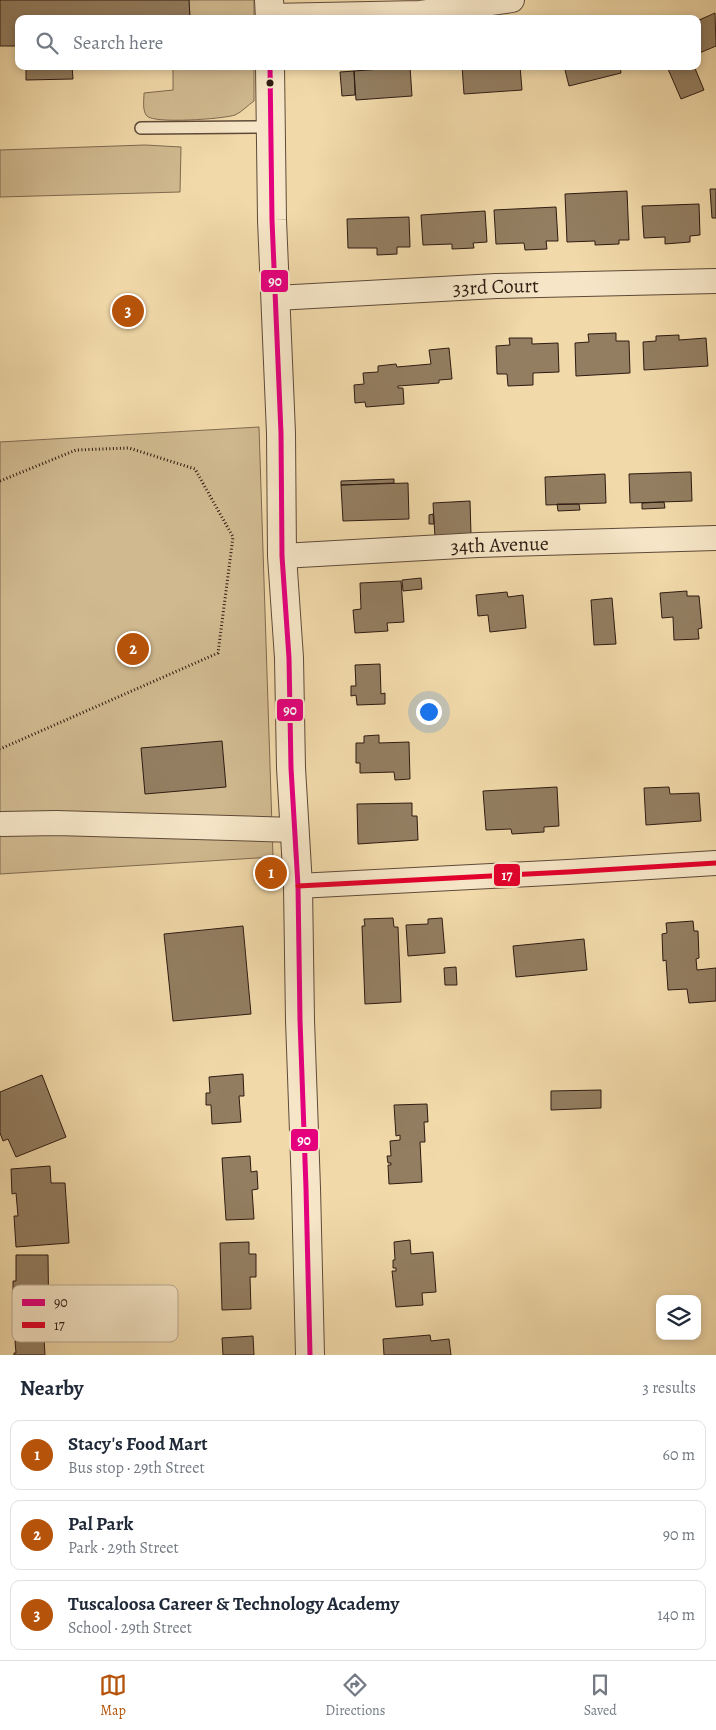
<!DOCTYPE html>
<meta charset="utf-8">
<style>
body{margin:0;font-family:Alegreya,serif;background:#f6f6f7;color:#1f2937}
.controls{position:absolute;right:15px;bottom:15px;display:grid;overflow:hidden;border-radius:10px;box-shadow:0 2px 8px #0003}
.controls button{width:45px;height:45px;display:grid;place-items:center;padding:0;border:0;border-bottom:1px solid #e0e1e3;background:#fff;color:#1f2937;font:25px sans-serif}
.you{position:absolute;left:428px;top:711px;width:18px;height:18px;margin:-12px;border:4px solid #fff;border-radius:50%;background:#1a73e8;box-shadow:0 0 0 8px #1a73e833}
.badge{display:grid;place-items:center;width:32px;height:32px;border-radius:50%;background:#b45309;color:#fff;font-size:16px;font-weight:700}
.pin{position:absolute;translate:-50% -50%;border:2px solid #fff;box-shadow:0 1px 5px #0006}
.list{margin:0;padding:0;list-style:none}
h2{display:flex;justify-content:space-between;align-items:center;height:65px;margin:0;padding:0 20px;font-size:21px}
h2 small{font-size:16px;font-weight:400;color:#747a83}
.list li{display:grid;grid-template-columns:32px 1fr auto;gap:15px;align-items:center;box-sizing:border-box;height:70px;margin:0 10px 10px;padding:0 10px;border:1px solid #e0e1e3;border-radius:10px}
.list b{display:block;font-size:19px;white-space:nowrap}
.list p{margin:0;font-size:16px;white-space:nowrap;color:#747a83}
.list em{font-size:16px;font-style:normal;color:#747a83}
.icon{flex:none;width:28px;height:28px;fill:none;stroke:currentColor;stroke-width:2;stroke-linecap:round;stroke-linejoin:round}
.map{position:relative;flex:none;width:716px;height:1355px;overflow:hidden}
.search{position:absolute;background:#fff;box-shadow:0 2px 8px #0003;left:15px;right:15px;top:15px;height:55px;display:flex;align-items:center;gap:12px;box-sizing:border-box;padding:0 18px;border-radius:10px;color:#747a83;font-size:19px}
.sheet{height:305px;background:#fff}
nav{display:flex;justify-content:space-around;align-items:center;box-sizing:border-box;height:70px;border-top:1px solid #e0e1e3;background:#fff;font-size:14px;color:#747a83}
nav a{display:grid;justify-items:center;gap:2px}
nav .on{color:#b45309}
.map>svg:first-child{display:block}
</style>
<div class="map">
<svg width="716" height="1355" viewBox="0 0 716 1355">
<rect width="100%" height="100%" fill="#f1d9a9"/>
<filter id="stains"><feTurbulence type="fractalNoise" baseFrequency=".004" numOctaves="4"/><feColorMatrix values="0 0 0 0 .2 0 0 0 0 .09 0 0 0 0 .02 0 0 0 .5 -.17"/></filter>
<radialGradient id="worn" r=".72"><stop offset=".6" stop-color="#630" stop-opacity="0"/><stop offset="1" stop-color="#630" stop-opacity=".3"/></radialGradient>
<path fill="#d0b98f" stroke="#7f6a50" d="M189,0H254V19H190Z
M173,66H254V101C248,105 242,112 235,115C223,119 154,124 147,116C142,111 144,99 144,93L173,90Z
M145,145L181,147L180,192L0,197V150Z
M259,427L273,857L0,874V442Z"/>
<path fill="#937e61" stroke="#2e1b12" d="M0,0H189L190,19H19V46H0Z
M715,13L716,46L697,54V21Z
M26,66H72L73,79L26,80Z
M462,66H520L522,90L464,94Z
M564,66H620L621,73L569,86Z
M675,66H694L704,90L681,99L668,69Z
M410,67L412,96L356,100L354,71Z
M354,71L355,95L342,96L340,72Z
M710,189H716V218H712Z
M627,191L629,240H619V244L595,245V241L567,242L565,194Z
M699,204L700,235L690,236V242L665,244V237L644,238L642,206Z
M556,207L558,241H546L547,249L525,250L524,243L496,244L494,210Z
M485,211L487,242L473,243L474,248L452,249V244L423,245L421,215Z
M409,217L410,247H397V254L377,255V248H348L347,219Z
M616,333V341H629L630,373L576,376L575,343L589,342L588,334Z
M679,335V340L706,338L708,366L644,370L643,342L656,341V336Z
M509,338H532V344L558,343L559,372L533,373V385L508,386L507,374H497L496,346L510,345Z
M449,348L452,379L439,380V383L398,386V388H403L404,404L366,407L365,402L355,403L354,385L364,384L363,373L378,372V366L396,364L397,367L431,364L429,350Z
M691,472L692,501L630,503L629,474Z
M605,474L606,503L546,505L545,477Z
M394,479V483L341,485V481Z
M408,483L409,519L343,521L341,485Z
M470,501L471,534L435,537L433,503Z
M664,502L665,508L642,509V503Z
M557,504H579L580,510L558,511Z
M433,514L434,524H429V515Z
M421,578L422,589L403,591L402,580Z
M401,581L404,622L387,623L388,631L355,633L353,610L361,609L360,583Z
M687,591V596H699L702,628L698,629L699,639L674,640L673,617L662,618L660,593Z
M507,592L508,597L523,595L526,628L490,632L488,615L478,616L476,595Z
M612,598L616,644L594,645L591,600Z
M380,664L381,694L385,693V704L357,705L356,695L351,696V686H356L355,665Z
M379,735V743L409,742L410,779L395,780L394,772L360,773V763H356V743H364V736Z
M222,741L226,787L145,794L141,748Z
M557,787L559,826L544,827V832L512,834L511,829L486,830L483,791Z
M669,787L670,794L699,793L701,821L646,825L644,788Z
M412,803V816H417L418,840L358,844L357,804Z
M393,918L394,927H398L401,1002L365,1004L362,926H365L364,919Z
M442,918L445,953L408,956L406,925L428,924V919Z
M693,921L694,931H698L699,958L696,959L697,970L716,968V1001L689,1003L687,989L668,990L666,960L663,961L662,934L667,933L666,923Z
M243,926L251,1014L173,1021L164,934Z
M584,939L587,970L516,977L513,946Z
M456,967L457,985H445L444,968Z
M243,1074L244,1096H239L241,1122L212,1124L211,1105H206V1093H210L209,1077Z
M42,1075L66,1137L16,1157L8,1139L3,1141L0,1133V1092Z
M601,1090V1108L551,1110V1091Z
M427,1104L428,1122H424L425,1142H420L422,1182L389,1184L388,1165H391V1163H388L387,1156H391L390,1141L400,1140V1135L396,1136L394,1105Z
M250,1156L251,1172L257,1171L258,1189L252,1190L254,1219L226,1220L222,1158Z
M50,1166L51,1183H65L69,1243L16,1247L14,1216H18L16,1193L12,1194L11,1169Z
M410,1240L411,1254L433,1252L436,1292L422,1293L423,1305L396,1307L392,1271H396V1268H393V1260H395L394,1242Z
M249,1242V1254H256V1277H250L251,1309L222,1310L220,1243Z
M16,1255H48L49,1333L16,1334V1312H13V1281H16Z
M430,1335L431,1341L449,1339L451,1355H384L383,1339Z
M253,1336L254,1355H223L222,1338Z
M44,1339L45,1355H14V1353H16L15,1341Z"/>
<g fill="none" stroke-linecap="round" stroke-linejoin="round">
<g stroke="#5f4a38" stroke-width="14">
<path id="service" d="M141,128L270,127"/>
</g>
<g stroke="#5f4a38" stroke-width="26">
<g id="minor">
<path d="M270,16L420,13L512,0"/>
<path id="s1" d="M276,298L496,286L716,281"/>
<path id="s2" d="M282,556L478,545L716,538"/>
<path d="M2,824L56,823L295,830"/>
<path d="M298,886L568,872L716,863"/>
</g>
</g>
<g stroke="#5f4a38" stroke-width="30">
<path id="tertiary" d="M269,0L270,19
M270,66L272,220L281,433L282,556L289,658L291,768L298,886L300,1020L306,1188L310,1355"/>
</g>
<path stroke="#2e1b12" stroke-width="3" stroke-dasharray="1 2.5" stroke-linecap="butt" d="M0,481L76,450L129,448L195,469L233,537L218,653L0,749"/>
<use href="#service" stroke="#f6e6c7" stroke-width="11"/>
<use href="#minor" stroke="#f6e6c7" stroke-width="24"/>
<use href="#tertiary" stroke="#f6e6c7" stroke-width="28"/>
<g stroke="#f6e6c7" stroke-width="9">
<path id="bus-1" d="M270,66L272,220L281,433L282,556L289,658L291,768L298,886L300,1020L306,1188L310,1355"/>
</g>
<g stroke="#f6e6c7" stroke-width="9">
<path id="bus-2" d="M298,886L568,872L716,863"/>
</g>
<use href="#bus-1" stroke="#e5007d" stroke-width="5"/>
<use href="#bus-2" stroke="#e4002b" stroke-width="5"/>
</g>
<circle fill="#2e1b12" stroke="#f6e6c7" stroke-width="2" cx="270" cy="83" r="4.5"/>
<g text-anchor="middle" stroke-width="4" stroke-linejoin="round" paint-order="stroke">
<g font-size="20" fill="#2e1b12" stroke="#f6e6c7">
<text dy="7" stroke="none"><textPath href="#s1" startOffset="220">33rd Court</textPath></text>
<text dy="7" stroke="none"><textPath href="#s2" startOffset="218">34th Avenue</textPath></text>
</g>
</g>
<rect x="12" y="1285" width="166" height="57" rx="8" fill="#f6e6c7" stroke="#baa991" stroke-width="1"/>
<rect x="22" y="1299" width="23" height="7" fill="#e5007d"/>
<rect x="22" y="1322" width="23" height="6" fill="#e4002b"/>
<g font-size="14" fill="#2e1b12">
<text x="54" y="1307">90</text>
<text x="54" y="1330">17</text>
</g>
<g stroke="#f6e6c7" stroke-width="2">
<rect x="260" y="269" width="29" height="24" rx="5" fill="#e5007d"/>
<rect x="276" y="698" width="28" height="24" rx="5" fill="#e5007d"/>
<rect x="493" y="863" width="28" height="24" rx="5" fill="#e4002b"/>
<rect x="290" y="1128" width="29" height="24" rx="5" fill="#e5007d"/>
</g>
<g font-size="14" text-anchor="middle" font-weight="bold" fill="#fff">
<text x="275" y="286">90</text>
<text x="290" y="715">90</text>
<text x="507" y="880">17</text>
<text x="304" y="1145">90</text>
</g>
<rect width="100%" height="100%" filter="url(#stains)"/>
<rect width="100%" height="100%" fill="url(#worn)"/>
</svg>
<div class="controls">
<button><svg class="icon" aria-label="layers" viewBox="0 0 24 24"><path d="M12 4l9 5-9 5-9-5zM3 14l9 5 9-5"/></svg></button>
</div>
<div class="you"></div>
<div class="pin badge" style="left:271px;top:873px">1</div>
<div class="pin badge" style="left:133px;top:649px">2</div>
<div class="pin badge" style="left:128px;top:311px">3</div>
<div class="search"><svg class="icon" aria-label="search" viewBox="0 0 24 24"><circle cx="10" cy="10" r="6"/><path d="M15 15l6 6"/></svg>Search here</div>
</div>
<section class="sheet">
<h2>Nearby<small>3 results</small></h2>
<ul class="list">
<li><span class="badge">1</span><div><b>Stacy's Food Mart</b><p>Bus stop · 29th Street</p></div><em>60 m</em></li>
<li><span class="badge">2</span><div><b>Pal Park</b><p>Park · 29th Street</p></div><em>90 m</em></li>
<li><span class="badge">3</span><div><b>Tuscaloosa Career &amp; Technology Academy</b><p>School · 29th Street</p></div><em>140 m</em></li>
</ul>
</section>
<nav>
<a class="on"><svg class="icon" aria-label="map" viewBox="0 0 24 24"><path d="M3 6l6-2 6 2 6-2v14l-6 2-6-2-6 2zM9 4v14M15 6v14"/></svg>Map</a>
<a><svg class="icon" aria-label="directions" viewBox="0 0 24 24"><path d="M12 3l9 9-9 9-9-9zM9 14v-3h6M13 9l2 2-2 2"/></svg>Directions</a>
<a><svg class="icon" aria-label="saved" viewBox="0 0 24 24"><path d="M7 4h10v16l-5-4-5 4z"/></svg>Saved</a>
</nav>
